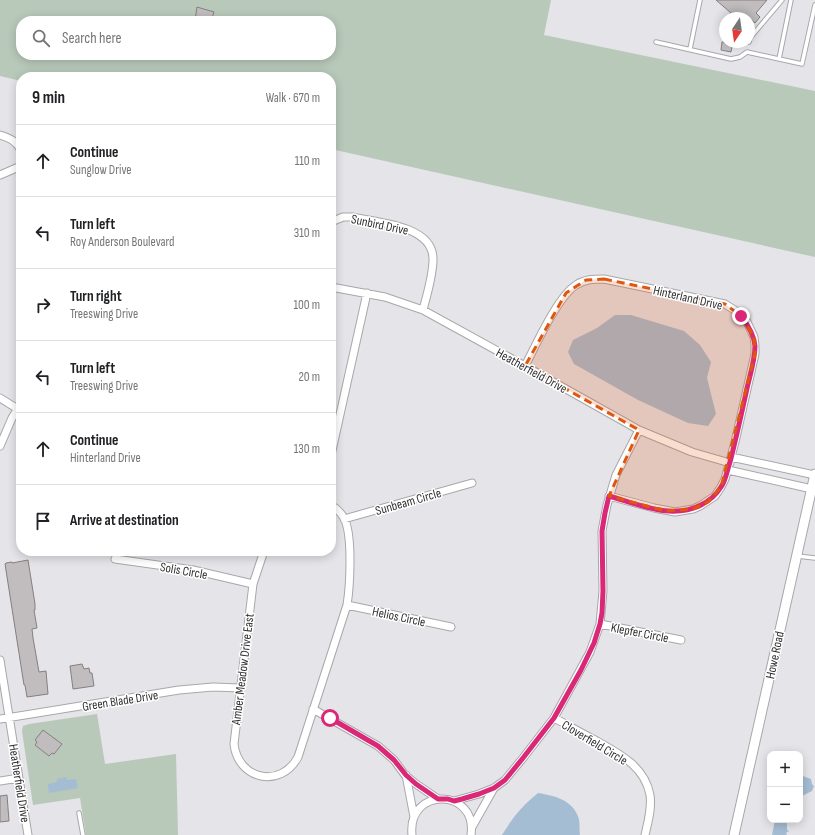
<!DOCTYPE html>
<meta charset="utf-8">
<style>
body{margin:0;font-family:"Sofia Sans Condensed",sans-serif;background:#f2f2f2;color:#202124}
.controls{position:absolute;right:12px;bottom:12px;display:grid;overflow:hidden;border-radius:8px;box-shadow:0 2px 10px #0003}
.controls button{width:36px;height:36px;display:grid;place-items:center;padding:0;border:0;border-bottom:1px solid #e0e0e0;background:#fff;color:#202124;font:20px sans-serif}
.compass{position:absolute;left:719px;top:12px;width:36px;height:36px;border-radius:50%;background:#fff;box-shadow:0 2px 10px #0003;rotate:193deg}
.stop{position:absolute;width:12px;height:12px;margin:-9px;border:3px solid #db2777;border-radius:50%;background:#fff}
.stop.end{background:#db2777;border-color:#fff;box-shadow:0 1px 4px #0008}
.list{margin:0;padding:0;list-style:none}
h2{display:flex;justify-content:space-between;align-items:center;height:52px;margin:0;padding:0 16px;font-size:17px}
h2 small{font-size:13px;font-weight:400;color:#757577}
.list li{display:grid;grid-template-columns:26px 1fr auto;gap:12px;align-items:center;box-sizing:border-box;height:72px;padding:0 16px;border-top:1px solid #e0e0e0}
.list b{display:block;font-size:15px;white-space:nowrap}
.list p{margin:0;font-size:13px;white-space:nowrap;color:#757577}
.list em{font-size:13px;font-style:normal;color:#757577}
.icon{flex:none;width:22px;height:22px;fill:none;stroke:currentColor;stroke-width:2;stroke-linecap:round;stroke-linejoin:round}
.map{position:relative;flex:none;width:815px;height:835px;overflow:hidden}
.search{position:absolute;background:#fff;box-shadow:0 2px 10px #0003;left:16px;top:16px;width:320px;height:44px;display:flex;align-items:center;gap:10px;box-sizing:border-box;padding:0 14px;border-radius:16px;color:#757577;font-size:15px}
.panel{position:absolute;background:#fff;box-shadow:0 2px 10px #0003;left:16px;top:72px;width:320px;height:484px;border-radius:16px}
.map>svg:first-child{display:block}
</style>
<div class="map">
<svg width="815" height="835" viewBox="0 0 815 835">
<rect width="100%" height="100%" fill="#e5e4e8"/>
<path fill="#b8c9ba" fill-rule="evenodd" d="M0,0H551L544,35L815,91V257L331,149V77H21V81L0,76ZM21,21H331V55H21Z
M97,714L105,764L176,754L178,835H86L80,798L33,805L22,731L23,726L29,724Z"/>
<path fill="#a5bdd3" d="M615,315H631L684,331L700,345L711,362L707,378L716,414L708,426L688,423L638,400L574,364L568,352L573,340L597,328Z
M800,775L811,779L812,784L814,786L812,791L800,797Z
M67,777V780L76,779L78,788L49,793L48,784L57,782V779Z
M538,793C556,796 573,800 579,819C580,824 579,830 580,835H502C513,817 522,806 538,793Z
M775,820H787V830L789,831L786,833L787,835H772Z"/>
<path fill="#c1bdbf" stroke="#848082" d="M716,0H767L756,13L760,17L755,23L749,18H727L731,13Z
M197,7L214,12L211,21H195Z
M722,42H733L731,52L721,50Z
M28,560L35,604V610H34L37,628L32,629L33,638L39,672L46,671L48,694L27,697L25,685H24L5,564L6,563L12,562V563Z
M82,664L84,669L89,668L90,673H92L94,686L73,689L70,666Z
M43,730L62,744L54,754L52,753L49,756L35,745L37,742L35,740Z
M7,795L9,821L0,822V796Z"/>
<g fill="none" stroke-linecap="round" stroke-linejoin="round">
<g stroke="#a8a7ab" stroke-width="5.5">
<path id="service" d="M656,42L731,59L740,57L747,52L802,64L815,5
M749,42L750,38L782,0
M690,49L700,0
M779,59L791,0
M797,556L815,558
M79,813L83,835"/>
</g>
<g stroke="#a8a7ab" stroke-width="9">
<path id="minor" d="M0,135C10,138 16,141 21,150
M0,175L21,166
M331,222L343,217H352C378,223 433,225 433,259C433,276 427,294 423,310
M331,287L385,297L423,310L525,366L639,430L692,452L730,463
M525,366C536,345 558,296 576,285C585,279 594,279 604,279L725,304L736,311L747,322L754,337L755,345V354L735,442L725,479L721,487L715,496L700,506L693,509L675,512L654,508L609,496
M0,398L21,411
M0,446L12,418L21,404
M331,455L367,293
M731,457L815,475
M728,470L812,489
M344,519L472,483
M264,551L253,584L234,744C238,780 281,789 298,757L347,605C350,586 353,535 344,518C341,513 336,508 331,505
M115,559L193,570L253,584
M347,605L451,627
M600,624L681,640
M0,660L28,835
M313,709L378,746L394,760L405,775L416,784L438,799
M554,718C568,725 581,733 595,740C618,753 645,766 650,795C652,808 648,822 645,835
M0,719L179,690L213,687L241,688
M406,775L414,817
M0,781L19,778
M454,801L479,794L494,788L505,780L523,758L554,718L590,652L600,624L603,591L602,531L607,505L616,475L639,430
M472,827L494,788
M412,835C407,786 478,788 471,835"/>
</g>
<g stroke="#a8a7ab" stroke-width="11">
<path id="tertiary" d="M734,835L815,474"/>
</g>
<use href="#service" stroke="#fff" stroke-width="3.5"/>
<use href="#minor" stroke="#fff" stroke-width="7"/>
<use href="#tertiary" stroke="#fff" stroke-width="9"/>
</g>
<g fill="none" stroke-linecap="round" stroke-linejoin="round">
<path stroke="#db2777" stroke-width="5" d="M330,718L378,746L394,760L406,775L416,784L438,799H448L454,801L462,799L479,794L494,788L505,780L523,758L554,718L581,670L594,643L600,624L602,613L603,591L602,531L605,513L609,496C637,504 672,520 701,505C709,501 716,495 721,487C726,480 727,470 730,462C736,439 741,416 746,393C749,378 755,361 755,346C754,334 748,325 741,316"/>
</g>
<path fill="#df570e" fill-opacity="0.2" stroke="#df570e" stroke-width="3" stroke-dasharray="8 5" stroke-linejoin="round" d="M604,279L725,304L741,316L754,337L755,354L721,487L708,502L693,509L666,511L609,496L639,430L525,366L566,293L586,280Z"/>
<g text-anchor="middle" stroke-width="3" stroke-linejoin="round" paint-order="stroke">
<g font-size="13" fill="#313132" stroke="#fff">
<text transform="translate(380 224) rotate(12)" y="5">Sunbird Drive</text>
<text transform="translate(688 297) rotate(13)" y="5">Hinterland Drive</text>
<text transform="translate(532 370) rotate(29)" y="5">Heatherfield Drive</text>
<text transform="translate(408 501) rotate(-16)" y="5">Sunbeam Circle</text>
<text transform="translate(184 570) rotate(10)" y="5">Solis Circle</text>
<text transform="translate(399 616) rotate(12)" y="5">Helios Circle</text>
<text transform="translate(640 632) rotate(11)" y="5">Klepfer Circle</text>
<text transform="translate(774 655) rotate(-78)" y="5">Howe Road</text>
<text transform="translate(242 669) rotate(-83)" y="5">Amber Meadow Drive East</text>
<text transform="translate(120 700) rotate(-9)" y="5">Green Blade Drive</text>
<text transform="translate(595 742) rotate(31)" y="5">Cloverfield Circle</text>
<text transform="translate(20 783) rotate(81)" y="5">Heatherfield Drive</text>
</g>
</g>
</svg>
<div class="controls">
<button>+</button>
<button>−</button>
</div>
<svg class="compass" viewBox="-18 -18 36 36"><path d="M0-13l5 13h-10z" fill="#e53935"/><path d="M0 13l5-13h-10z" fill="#757577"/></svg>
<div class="stop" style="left:330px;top:718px"></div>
<div class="stop end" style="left:741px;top:316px"></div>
<div class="search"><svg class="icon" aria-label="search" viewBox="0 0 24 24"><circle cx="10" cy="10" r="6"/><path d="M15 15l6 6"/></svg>Search here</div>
<section class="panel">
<h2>9 min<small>Walk · 670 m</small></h2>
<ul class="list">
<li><svg class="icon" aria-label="ahead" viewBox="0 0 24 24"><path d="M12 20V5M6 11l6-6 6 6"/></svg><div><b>Continue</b><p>Sunglow Drive</p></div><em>110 m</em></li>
<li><svg class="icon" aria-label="left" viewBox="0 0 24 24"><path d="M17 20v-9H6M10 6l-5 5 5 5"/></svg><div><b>Turn left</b><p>Roy Anderson Boulevard</p></div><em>310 m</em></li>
<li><svg class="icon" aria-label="right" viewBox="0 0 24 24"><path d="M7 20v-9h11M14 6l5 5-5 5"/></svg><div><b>Turn right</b><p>Treeswing Drive</p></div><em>100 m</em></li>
<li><svg class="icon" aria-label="left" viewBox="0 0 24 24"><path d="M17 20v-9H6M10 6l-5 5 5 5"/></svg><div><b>Turn left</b><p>Treeswing Drive</p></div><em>20 m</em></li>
<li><svg class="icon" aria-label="ahead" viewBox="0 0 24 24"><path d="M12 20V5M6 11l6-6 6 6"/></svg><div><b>Continue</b><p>Hinterland Drive</p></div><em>130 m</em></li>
<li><svg class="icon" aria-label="arrive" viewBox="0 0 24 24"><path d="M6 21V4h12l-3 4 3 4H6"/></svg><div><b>Arrive at destination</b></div></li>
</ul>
</section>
</div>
